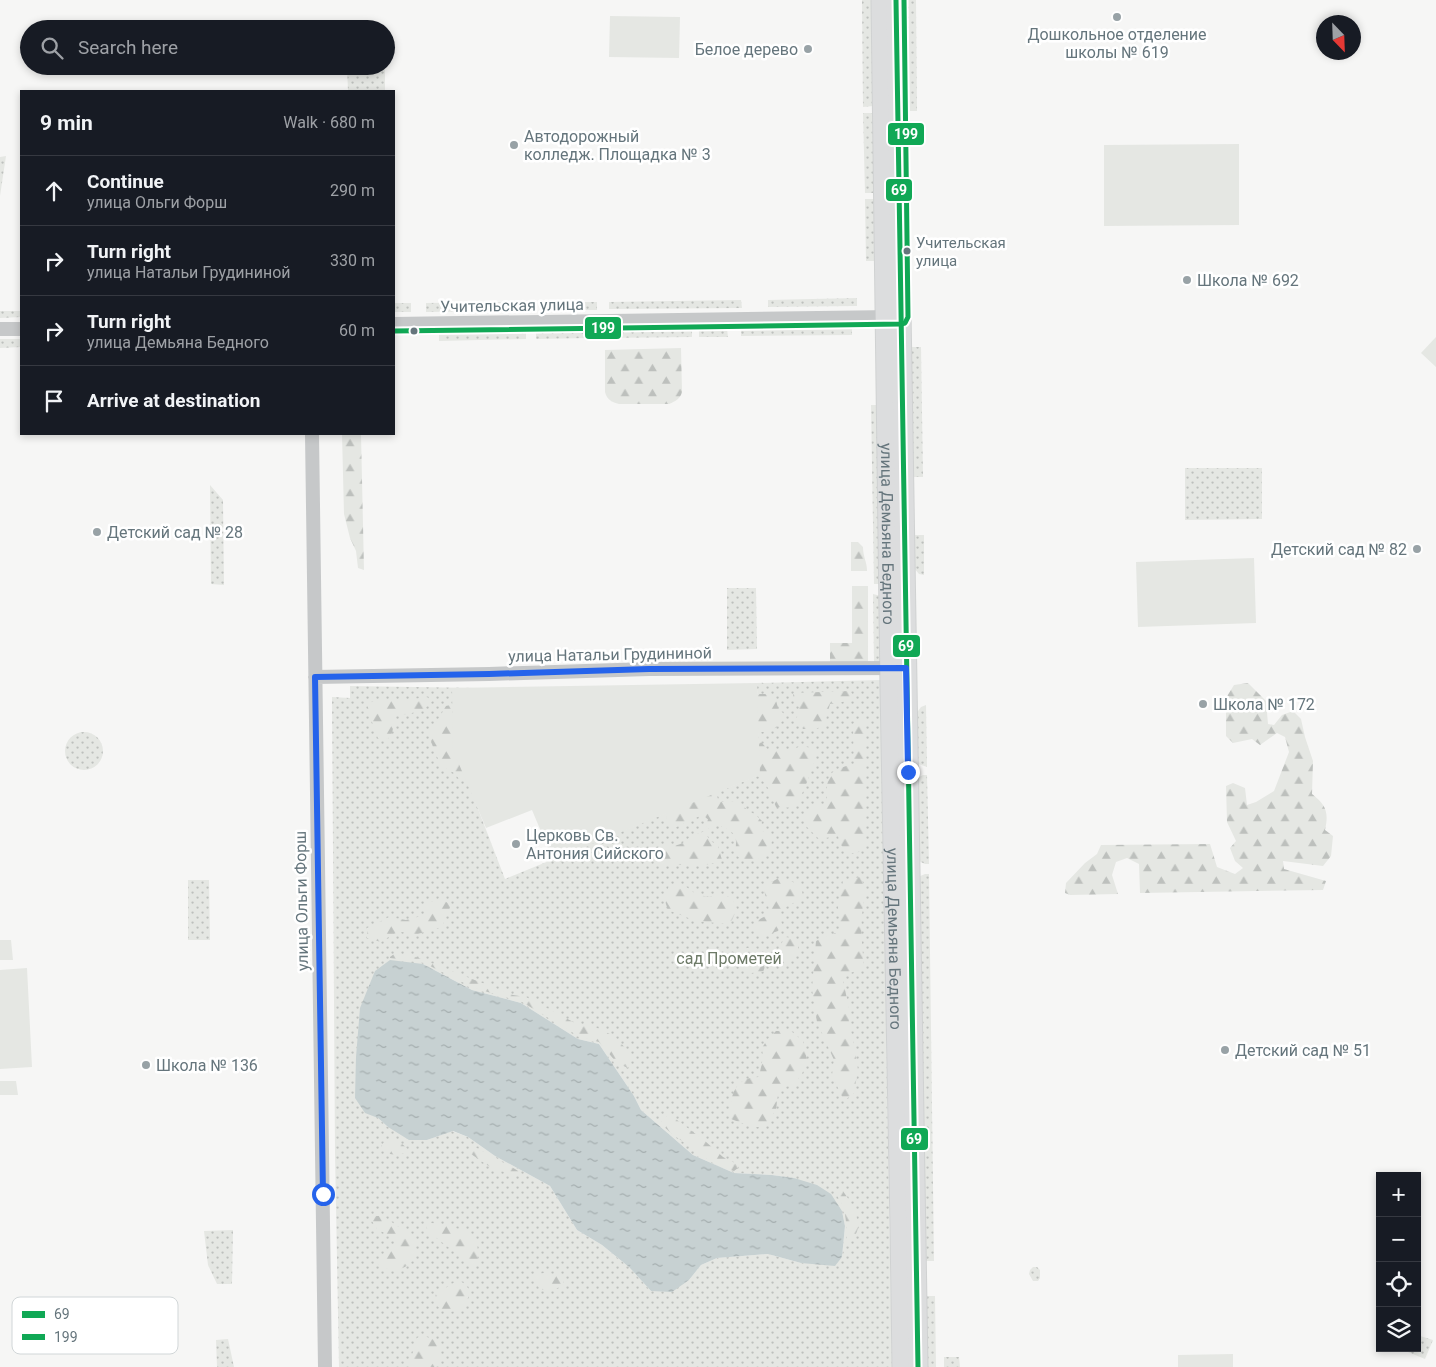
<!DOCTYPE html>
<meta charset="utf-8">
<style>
body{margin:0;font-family:Roboto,sans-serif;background:#242831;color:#f1f3f6}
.controls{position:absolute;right:15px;bottom:15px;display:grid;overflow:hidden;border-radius:0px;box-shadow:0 2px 8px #0003}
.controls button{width:45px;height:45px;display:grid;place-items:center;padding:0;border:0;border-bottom:1px solid #363941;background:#171b24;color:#f1f3f6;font:25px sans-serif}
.compass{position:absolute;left:1316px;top:15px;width:45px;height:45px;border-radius:50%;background:#171b24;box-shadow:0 2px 8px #0003;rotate:157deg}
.stop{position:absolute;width:15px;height:15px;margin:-11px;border:4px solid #2563eb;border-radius:50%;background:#fff}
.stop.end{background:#2563eb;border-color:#fff;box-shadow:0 1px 5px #0008}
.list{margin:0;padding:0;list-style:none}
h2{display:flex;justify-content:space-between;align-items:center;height:65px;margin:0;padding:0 20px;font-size:21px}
h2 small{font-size:16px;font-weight:400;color:#9ea1a6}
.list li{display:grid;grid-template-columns:32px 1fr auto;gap:15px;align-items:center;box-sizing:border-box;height:70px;padding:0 20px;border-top:1px solid #363941}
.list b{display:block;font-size:19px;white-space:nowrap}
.list p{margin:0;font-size:16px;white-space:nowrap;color:#9ea1a6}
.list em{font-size:16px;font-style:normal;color:#9ea1a6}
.icon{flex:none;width:28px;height:28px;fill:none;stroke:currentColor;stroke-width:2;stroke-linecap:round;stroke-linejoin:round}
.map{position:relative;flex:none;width:1436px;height:1367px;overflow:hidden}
.search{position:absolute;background:#171b24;box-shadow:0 2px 8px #0003;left:20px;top:20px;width:375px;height:55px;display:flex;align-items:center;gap:12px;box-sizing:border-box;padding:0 18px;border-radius:28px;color:#9ea1a6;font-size:19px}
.panel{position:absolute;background:#171b24;box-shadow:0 2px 8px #0003;left:20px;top:90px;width:375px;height:345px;border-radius:0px}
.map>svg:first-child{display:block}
</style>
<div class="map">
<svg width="1436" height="1367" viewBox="0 0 1436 1367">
<defs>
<pattern id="green-dots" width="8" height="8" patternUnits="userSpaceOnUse" patternTransform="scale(1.25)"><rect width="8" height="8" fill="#e5e7e3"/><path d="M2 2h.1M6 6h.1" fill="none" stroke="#bdc0bd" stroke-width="1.8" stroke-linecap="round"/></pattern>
<pattern id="forest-firs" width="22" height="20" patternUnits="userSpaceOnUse" patternTransform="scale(1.25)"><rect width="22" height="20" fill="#e5e7e3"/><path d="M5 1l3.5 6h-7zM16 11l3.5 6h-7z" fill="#bdc0bd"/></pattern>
<pattern id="water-ripples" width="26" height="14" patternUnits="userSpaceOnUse" patternTransform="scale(1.25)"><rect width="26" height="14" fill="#c7d1d2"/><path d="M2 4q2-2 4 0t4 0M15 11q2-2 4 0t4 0" fill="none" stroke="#a5aeaf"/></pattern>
</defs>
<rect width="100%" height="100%" fill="#f6f6f5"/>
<path fill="url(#green-dots)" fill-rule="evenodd" d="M862,0H872L873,106L863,107Z
M905,0H916L917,111H906Z
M347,66H385V91H348Z
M863,113H874L875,193H865Z
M6,156L0,196V157Z
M865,199H875L876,261H866Z
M857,298V306L768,307V300Z
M741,300L742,308L609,309V302Z
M506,302V311L426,312V303Z
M557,302H597V310H557Z
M394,303H411V312H394Z
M0,311H21V317L0,318Z
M852,328V335L741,336V329Z
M727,329L728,337H699V330Z
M692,330V337L601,338V331Z
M590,331V338L536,339V332Z
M526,332V339L439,341V333Z
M0,339H21V347L0,348Z
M910,347H921L923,477H912Z
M871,405H878L881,584H874Z
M1185,468H1262V519L1185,520Z
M210,485L223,500L224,585L211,584Z
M913,535H924V575L919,574L913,567Z
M727,588H756L757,649L727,650Z
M873,594L881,596L882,662H874Z
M880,680L892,1367H339L335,1153L332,697L350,698V686L478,688L475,801L505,879L759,775L757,683ZM423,964L472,990L521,1003L578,1039L599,1044L634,1096L641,1110L693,1155L734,1173L772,1175L794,1178L842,1211L845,1226L842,1257L801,1263L768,1254L717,1258L701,1265L689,1280L651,1291L629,1267L602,1245L577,1230L550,1186L495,1156L468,1137L452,1131L427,1140L388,1127L378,1118Z
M926,705L927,767L916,763L915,715L921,707Z
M65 751a19 19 0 1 1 38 0a19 19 0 1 1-38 0Z
M923,775H927L929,864H925L917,860L916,779Z
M925,874H929L934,1261H923L918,877Z
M188,880H209L210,940H188Z
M233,1230L232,1284H217L208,1265L204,1231Z
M1033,1267H1037L1040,1270V1278L1038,1281H1033L1029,1274L1030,1270Z
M924,1296H935L936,1367H925Z
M1417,1335L1433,1340L1425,1359L1408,1352L1409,1348H1417Z
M228,1339L234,1367H217L216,1340Z
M944,1357H959L960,1367H944Z"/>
<path fill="url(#forest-firs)" d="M681,348L682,392C680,399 676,401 669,404H619C612,402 607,400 605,392V350Z
M342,434H361L364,570L358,568L356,551L350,538L344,514Z
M851,542H858L863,547C863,557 867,562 867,571H851Z
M852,586H868V662H830V643H852Z
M1248,683L1266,701L1268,724L1274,725L1282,715L1293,711L1301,719L1305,737L1313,761L1312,794C1326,805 1329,812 1325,830L1333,836L1331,856L1323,866L1283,861L1284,869L1326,881L1323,890L1140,893L1139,864L1127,858L1116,862L1112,875L1118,894L1070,895L1065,893L1066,883L1085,863L1097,854L1101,845L1210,844L1217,867L1235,874L1243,868L1235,861L1230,848L1236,841L1227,822L1226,786L1233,783L1245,788L1247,805L1256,802L1274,791L1289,752L1285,737L1277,733L1260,745L1252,739L1233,743L1226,736V698L1234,685Z
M850,691L853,695C849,703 838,702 830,704L824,726L815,729H803L795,720L798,715L799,707L793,698V693Z
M711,694H765L775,696L778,708L785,715C779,730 771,731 756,733Z
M427,697L432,701L422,711L396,716L392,733L388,739L378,738L374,729L367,704L376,700H407Z
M450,705L454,716L467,779L461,781L454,773L442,766L435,753L429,735L446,706Z
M862,716L865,722L864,850L859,852L848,854L841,845L838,836L819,839L806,826L804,814L813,807L827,803C827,776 825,771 854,764L853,724Z
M746,740L762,743L769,751H791L800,746L813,748L816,757C813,766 802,799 795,805C790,809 782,807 776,807L768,788L760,777L747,774Z
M726,786L717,796L719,802L738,801C745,810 755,813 762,821L760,829L771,837L772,841L767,855C756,861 746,864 736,855C735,851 736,847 736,843C737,830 723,827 713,824L708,829L707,836L711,841L718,846L722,860C705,869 675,864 656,864L652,859L654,851L663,844C675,847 680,846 689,838C693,835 700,833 705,831L708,819L702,815L672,829L666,818L667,808Z
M860,877C869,891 863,900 862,915C860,932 863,951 864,968L842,976L849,1008V1024L853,1039L858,1070L854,1093L844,1101L832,1075L834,1060L817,1022L812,989L816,941L824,937L841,931L838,907L843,881Z
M777,879C790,881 803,881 803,898L782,909L779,917L782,924L778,931L769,934H759L753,926L760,919L769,914C770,905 764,897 764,886Z
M669,886H685L696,894L708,897L721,894L732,898L737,909L732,920L727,924L696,921L668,910L664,898Z
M440,898L451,905L442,927L411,936C400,927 392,935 381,942L367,938V928L389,917L406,920L425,915L426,904Z
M785,937L793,938L798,943V952L793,960L786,963L778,950Z
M754,947L765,953L767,961L763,972L751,973L737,963L741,949Z
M394,954H408L513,995L526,997L577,1024L595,1027L614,1036L629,1052L631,1063L628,1068L617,1063L599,1042L580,1037L522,1002L474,988L424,963L390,958V957Z
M776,1031H791L803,1041L807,1060L802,1074L793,1085L784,1087L778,1093L776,1110L763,1127H752L731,1119C729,1097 734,1077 759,1077L763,1057L762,1048L767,1040Z
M669,1114L705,1141L723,1157L739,1165L738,1168L734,1171L717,1166L672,1134L660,1123Z
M386,1140C395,1139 403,1143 408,1150L407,1153C396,1154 387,1158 381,1146Z
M475,1147L515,1169L518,1171L519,1174L516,1176L490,1167L471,1154L470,1151L471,1149Z
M841,1189C849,1198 859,1216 858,1228C857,1232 855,1236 853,1240H847C846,1221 847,1210 836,1194Z
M376,1216H383L416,1239C416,1245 416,1254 413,1259C406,1272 386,1273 377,1263L383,1254L392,1250L396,1243L392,1237L377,1229L370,1218Z
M429,1223C440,1223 467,1229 474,1238C480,1246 477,1257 477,1266L470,1264L430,1233L426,1227Z
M543,1273L555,1274L562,1278L565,1286L546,1291L539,1288L534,1277Z
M458,1280L465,1284L470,1291L467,1301L461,1310C449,1313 440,1312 434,1301L436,1294Z
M422,1335L437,1341L441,1345L440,1358L435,1367H410C408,1356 417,1349 417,1338Z"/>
<path fill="#e5e7e3" d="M610,16L680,17L679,58L609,57Z
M1239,144V225L1104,226V145Z
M1436,337V367L1421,353Z
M1254,558L1256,623L1138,627L1136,562Z
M757,683L760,775L553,860L532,810L486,828L453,750L452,688Z
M0,940H11L13,960H0Z
M27,968L32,1067L0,1069V970Z
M16,1081L18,1095H0V1081Z
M1233,1354V1367H1178V1355Z"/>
<path fill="url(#water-ripples)" d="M390,960L423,964L472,990L521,1003L578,1039L599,1044L634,1096L641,1110L693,1155L734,1173L772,1175L794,1178L817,1185L831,1194L842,1211L845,1226L842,1257L835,1266L801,1263L768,1254L717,1258L701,1265L689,1280L672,1292L651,1291L629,1267L602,1245L577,1230L550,1186L495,1156L468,1137L453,1131L427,1140H409L388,1127L378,1118L365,1113L355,1098L356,1057L360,1008L375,971Z"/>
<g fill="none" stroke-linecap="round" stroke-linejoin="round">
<g stroke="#d0d2d2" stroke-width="21">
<g id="secondary">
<path id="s1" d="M881,0L890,688L900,1227L902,1367"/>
<path d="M896,0L918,1367"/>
</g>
</g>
<path stroke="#c6c8c9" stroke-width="14" d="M394,324L893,317
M0,329H21
M312,434L325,1367
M315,677L489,674L649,669L899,668"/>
<use href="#secondary" stroke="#dcddde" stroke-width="19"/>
<g stroke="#fff" stroke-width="9">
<path id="bus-1" d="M896,0L918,1367"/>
</g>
<g stroke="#fff" stroke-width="9">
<path id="bus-2" d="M394,331L901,324L905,323L908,317L904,0"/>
</g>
<use href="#bus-1" stroke="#10a855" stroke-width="5"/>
<use href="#bus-2" stroke="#10a855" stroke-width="5"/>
</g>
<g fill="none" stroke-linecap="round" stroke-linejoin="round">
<path stroke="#2563eb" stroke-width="6" d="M323,1194L315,677L489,674L649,669L906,668L908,772"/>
</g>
<g fill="#98a2a6" stroke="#fff" stroke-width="2">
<circle cx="1117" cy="17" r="5"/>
<circle cx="808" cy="49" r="5"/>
<circle cx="514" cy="145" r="5"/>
<circle cx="1187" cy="280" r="5"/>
<circle cx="97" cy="532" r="5"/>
<circle cx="1417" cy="549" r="5"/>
<circle cx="1203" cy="704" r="5"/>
<circle cx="516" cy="844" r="5"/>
<circle cx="1225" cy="1050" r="5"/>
<circle cx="146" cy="1065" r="5"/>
</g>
<g fill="#65757c" stroke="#fff" stroke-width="2">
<circle cx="907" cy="251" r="4.5"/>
<circle cx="414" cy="331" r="4.5"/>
</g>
<g text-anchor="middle" stroke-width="5" stroke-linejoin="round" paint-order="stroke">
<g font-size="15" fill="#65757c" stroke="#fff" text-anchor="start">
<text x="916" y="248">Учительская<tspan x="916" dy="18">улица</tspan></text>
</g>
<g font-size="16" fill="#65757c" stroke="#fff" text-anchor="start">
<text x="1117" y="40" text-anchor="middle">Дошкольное отделение<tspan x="1117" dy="18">школы № 619</tspan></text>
<text x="798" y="55" text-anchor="end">Белое дерево</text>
<text x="524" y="142">Автодорожный<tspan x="524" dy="18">колледж. Площадка № 3</tspan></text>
<text x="1197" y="286">Школа № 692</text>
<text x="107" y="538">Детский сад № 28</text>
<text x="1407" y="555" text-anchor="end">Детский сад № 82</text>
<text x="1213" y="710">Школа № 172</text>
<text x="526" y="841">Церковь Св.<tspan x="526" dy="18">Антония Сийского</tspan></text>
<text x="1235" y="1056">Детский сад № 51</text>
<text x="156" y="1071">Школа № 136</text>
</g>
<g font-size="16" fill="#65757c" stroke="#fff">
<text transform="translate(512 305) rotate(-1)" y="6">Учительская улица</text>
<text dy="6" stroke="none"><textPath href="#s1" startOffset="534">улица Демьяна Бедного</textPath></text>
<text transform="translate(610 654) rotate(-1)" y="6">улица Натальи Грудининой</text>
<text transform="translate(301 901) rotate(-91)" y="6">улица Ольги Форш</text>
<text dy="6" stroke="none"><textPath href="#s1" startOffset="939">улица Демьяна Бедного</textPath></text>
</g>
<g font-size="16" fill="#6d7a67" stroke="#fff">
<text x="729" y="964">сад Прометей</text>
</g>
</g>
<rect x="12" y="1297" width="166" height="57" rx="8" fill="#fff" stroke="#d1d6d8" stroke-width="1"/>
<rect x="22" y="1311" width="23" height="7" fill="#10a855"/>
<rect x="22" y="1334" width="23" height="6" fill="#10a855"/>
<g font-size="14" fill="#65757c">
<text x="54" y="1319">69</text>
<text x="54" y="1342">199</text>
</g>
<g stroke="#fff" stroke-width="2">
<rect x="887" y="122" width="38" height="24" rx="5" fill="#10a855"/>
<rect x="885" y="178" width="28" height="24" rx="5" fill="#10a855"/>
<rect x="584" y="316" width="38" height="24" rx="5" fill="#10a855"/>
<rect x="892" y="634" width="29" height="24" rx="5" fill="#10a855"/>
<rect x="900" y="1127" width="29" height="24" rx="5" fill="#10a855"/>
</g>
<g font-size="14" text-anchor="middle" font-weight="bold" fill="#fff">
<text x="906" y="139">199</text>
<text x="899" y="195">69</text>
<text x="603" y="333">199</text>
<text x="906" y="651">69</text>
<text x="914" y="1144">69</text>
</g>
</svg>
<div class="controls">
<button>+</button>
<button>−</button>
<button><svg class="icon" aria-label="locate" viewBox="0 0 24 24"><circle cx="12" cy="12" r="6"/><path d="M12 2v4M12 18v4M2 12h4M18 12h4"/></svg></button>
<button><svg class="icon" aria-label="layers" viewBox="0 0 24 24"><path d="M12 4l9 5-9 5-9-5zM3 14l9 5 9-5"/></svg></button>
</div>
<svg class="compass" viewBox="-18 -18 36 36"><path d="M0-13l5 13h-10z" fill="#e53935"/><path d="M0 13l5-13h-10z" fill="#9ea1a6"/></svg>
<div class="stop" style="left:323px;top:1194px"></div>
<div class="stop end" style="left:908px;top:772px"></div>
<div class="search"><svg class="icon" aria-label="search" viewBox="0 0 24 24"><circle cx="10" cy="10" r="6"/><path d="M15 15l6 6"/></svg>Search here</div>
<section class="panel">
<h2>9 min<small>Walk · 680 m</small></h2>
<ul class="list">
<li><svg class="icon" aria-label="ahead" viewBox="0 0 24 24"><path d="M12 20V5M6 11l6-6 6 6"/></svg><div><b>Continue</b><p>улица Ольги Форш</p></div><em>290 m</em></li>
<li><svg class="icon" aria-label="right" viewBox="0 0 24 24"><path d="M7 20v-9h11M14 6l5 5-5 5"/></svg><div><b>Turn right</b><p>улица Натальи Грудининой</p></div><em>330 m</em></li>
<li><svg class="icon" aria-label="right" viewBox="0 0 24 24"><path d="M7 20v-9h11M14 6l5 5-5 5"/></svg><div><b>Turn right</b><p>улица Демьяна Бедного</p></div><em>60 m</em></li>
<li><svg class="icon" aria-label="arrive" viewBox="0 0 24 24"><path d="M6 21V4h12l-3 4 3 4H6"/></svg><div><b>Arrive at destination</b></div></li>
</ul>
</section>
</div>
